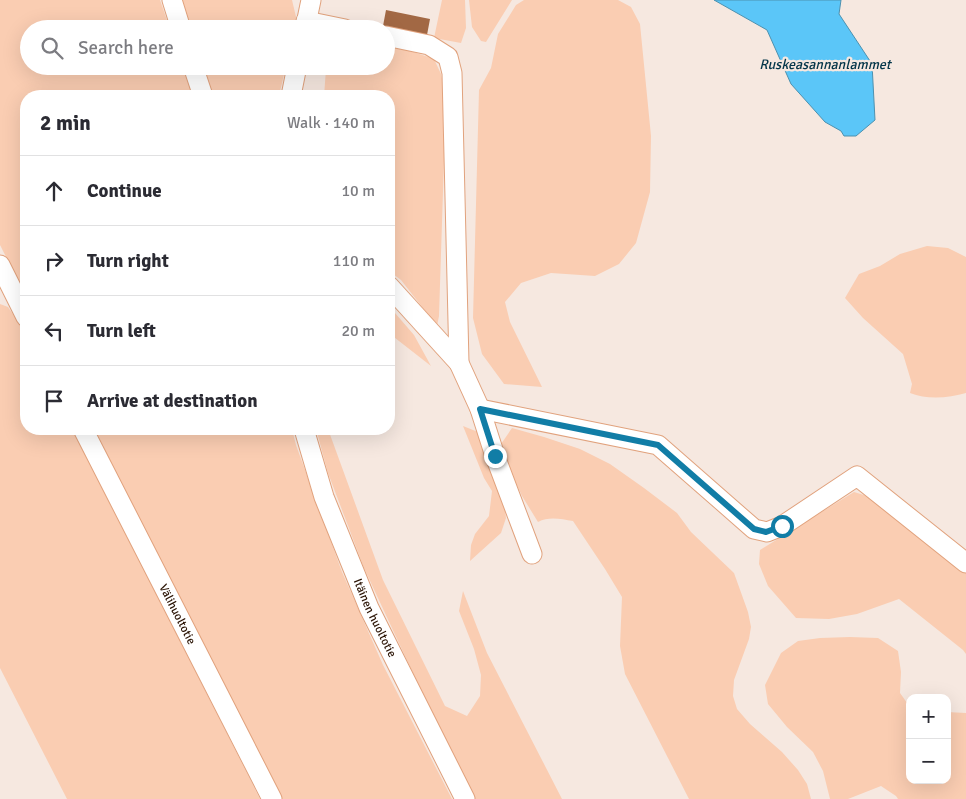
<!DOCTYPE html>
<meta charset="utf-8">
<style>
body{margin:0;font-family:Signika,sans-serif;background:#f7f7f7;color:#2b2b33}
.controls{position:absolute;right:15px;bottom:15px;display:grid;overflow:hidden;border-radius:10px;box-shadow:0 5px 20px #0002}
.controls button{width:45px;height:45px;display:grid;place-items:center;padding:0;border:0;border-bottom:1px solid #e1e1e2;background:#fff;color:#2b2b33;font:25px sans-serif}
.stop{position:absolute;width:15px;height:15px;margin:-11px;border:4px solid #117da6;border-radius:50%;background:#fff}
.stop.end{background:#117da6;border-color:#fff;box-shadow:0 1px 5px #0008}
.list{margin:0;padding:0;list-style:none}
h2{display:flex;justify-content:space-between;align-items:center;height:65px;margin:0;padding:0 20px;font-size:21px}
h2 small{font-size:16px;font-weight:400;color:#7c7c81}
.list li{display:grid;grid-template-columns:32px 1fr auto;gap:15px;align-items:center;box-sizing:border-box;height:70px;padding:0 20px;border-top:1px solid #e1e1e2}
.list b{display:block;font-size:19px;white-space:nowrap}
.list em{font-size:16px;font-style:normal;color:#7c7c81}
.icon{flex:none;width:28px;height:28px;fill:none;stroke:currentColor;stroke-width:2;stroke-linecap:round;stroke-linejoin:round}
.map{position:relative;flex:none;width:966px;height:799px;overflow:hidden}
.search{position:absolute;background:#fff;box-shadow:0 5px 20px #0002;left:20px;top:20px;width:375px;height:55px;display:flex;align-items:center;gap:12px;box-sizing:border-box;padding:0 18px;border-radius:28px;color:#7c7c81;font-size:19px}
.panel{position:absolute;background:#fff;box-shadow:0 5px 20px #0002;left:20px;top:90px;width:375px;height:345px;border-radius:20px}
.map>svg:first-child{display:block}
</style>
<div class="map">
<svg width="966" height="799" viewBox="0 0 966 799">
<rect width="100%" height="100%" fill="#f6e8e0"/>
<path fill="#facdb2" d="M0,0H160L170,29H29V66H183L193,96H26V296L0,245Z
M182,0H292L297,21L295,29H191Z
M442,0H465L466,28L461,43L434,38Z
M469,0H512L486,42L481,41L472,27Z
M524,0H618L631,7L640,24L651,136L650,192L636,243L619,264L595,276L551,273L521,283L505,302L510,322L542,387L504,384L482,354L473,318L479,90L491,68L498,34L516,5Z
M386,44L396,46L434,59L441,74L446,98L439,316L437,326L401,280L389,271V96H324L326,69L324,66H386Z
M204,66H286L279,96H213Z
M927,246L948,248L966,257V393C949,398 927,400 910,393L912,384L903,354L863,318L845,298L859,274L880,266L900,254Z
M0,304L8,307L21,326L26,336V429H73L260,799H67L0,668Z
M389,306L414,335L431,366L390,334L389,331Z
M463,426L478,432L504,501L506,518L501,533L470,561L471,545L475,534L489,516L492,491L484,478Z
M512,428L544,437L580,449L610,464L644,488L677,513L691,532L734,573L748,612L751,627L749,639L734,680L733,696L737,709L750,724L782,752L798,770L807,784L811,799H689L625,674L620,646L622,597L605,569L573,521C561,519 549,516 538,522L522,496L499,447Z
M93,429H292L296,445L342,572L383,665L452,799H281Z
M316,429H328L383,580L445,706L467,716L480,696L481,675L474,649L459,611L463,591L487,653L562,799H475L432,714L364,568L328,473Z
M854,492L867,496L966,573V654L963,650L899,599L857,614L829,619L796,618L768,586L759,564L760,550Z
M850,637L878,638L898,651L901,672L900,693L910,707V780H947V712L966,713V799H898L896,796L881,786L848,799H830L823,771L813,752L787,727L768,704L765,685L781,653L798,641L820,638Z"/>
<path fill="#5bc6f8" stroke="#4d91af" d="M714,0H841L839,14L872,64L875,120L856,136H844L841,131L825,122L791,84L767,30Z"/>
<path fill="#a26844" d="M386,10L430,19L427,35L383,26Z"/>
<g fill="none" stroke-linecap="round" stroke-linejoin="round">
<g stroke="#e1a27d" stroke-width="21">
<g id="minor">
<path d="M172,0L181,29"/>
<path d="M306,21L345,29"/>
<path d="M305,29L311,0"/>
<path d="M386,36L429,45L448,57L452,73L459,363L480,409L495,456L532,554"/>
<path d="M193,66L203,96"/>
<path d="M291,96L297,66"/>
<path d="M0,265L26,317"/>
<path d="M389,286L459,363"/>
<path d="M480,409L658,445L754,529L767,532L782,526L857,476L966,563"/>
<path id="s1" d="M83,429L272,799"/>
<path id="s2" d="M304,429L324,497L369,608L465,799"/>
</g>
</g>
<use href="#minor" stroke="#fff" stroke-width="19"/>
</g>
<g fill="none" stroke-linecap="round" stroke-linejoin="round">
<path stroke="#117da6" stroke-width="6" d="M495,456L480,409L658,445L754,529L766,532L782,526"/>
</g>
<g text-anchor="middle" stroke-width="4.5" stroke-linejoin="round" paint-order="stroke">
<g font-size="12" fill="#2b1405" stroke="#f6e8e0">
<text dy="4" stroke="none"><textPath href="#s1" startOffset="208">Välihuoltotie</textPath></text>
<text dy="4" stroke="none"><textPath href="#s2" startOffset="202">Itäinen huoltotie</textPath></text>
</g>
<g font-size="14" font-style="italic" fill="#033549" stroke="#f6e8e0">
<text x="825" y="69">Ruskeasannanlammet</text>
</g>
</g>
</svg>
<div class="controls">
<button>+</button>
<button>−</button>
</div>
<div class="stop" style="left:782px;top:526px"></div>
<div class="stop end" style="left:495px;top:456px"></div>
<div class="search"><svg class="icon" aria-label="search" viewBox="0 0 24 24"><circle cx="10" cy="10" r="6"/><path d="M15 15l6 6"/></svg>Search here</div>
<section class="panel">
<h2>2 min<small>Walk · 140 m</small></h2>
<ul class="list">
<li><svg class="icon" aria-label="ahead" viewBox="0 0 24 24"><path d="M12 20V5M6 11l6-6 6 6"/></svg><div><b>Continue</b></div><em>10 m</em></li>
<li><svg class="icon" aria-label="right" viewBox="0 0 24 24"><path d="M7 20v-9h11M14 6l5 5-5 5"/></svg><div><b>Turn right</b></div><em>110 m</em></li>
<li><svg class="icon" aria-label="left" viewBox="0 0 24 24"><path d="M17 20v-9H6M10 6l-5 5 5 5"/></svg><div><b>Turn left</b></div><em>20 m</em></li>
<li><svg class="icon" aria-label="arrive" viewBox="0 0 24 24"><path d="M6 21V4h12l-3 4 3 4H6"/></svg><div><b>Arrive at destination</b></div></li>
</ul>
</section>
</div>
